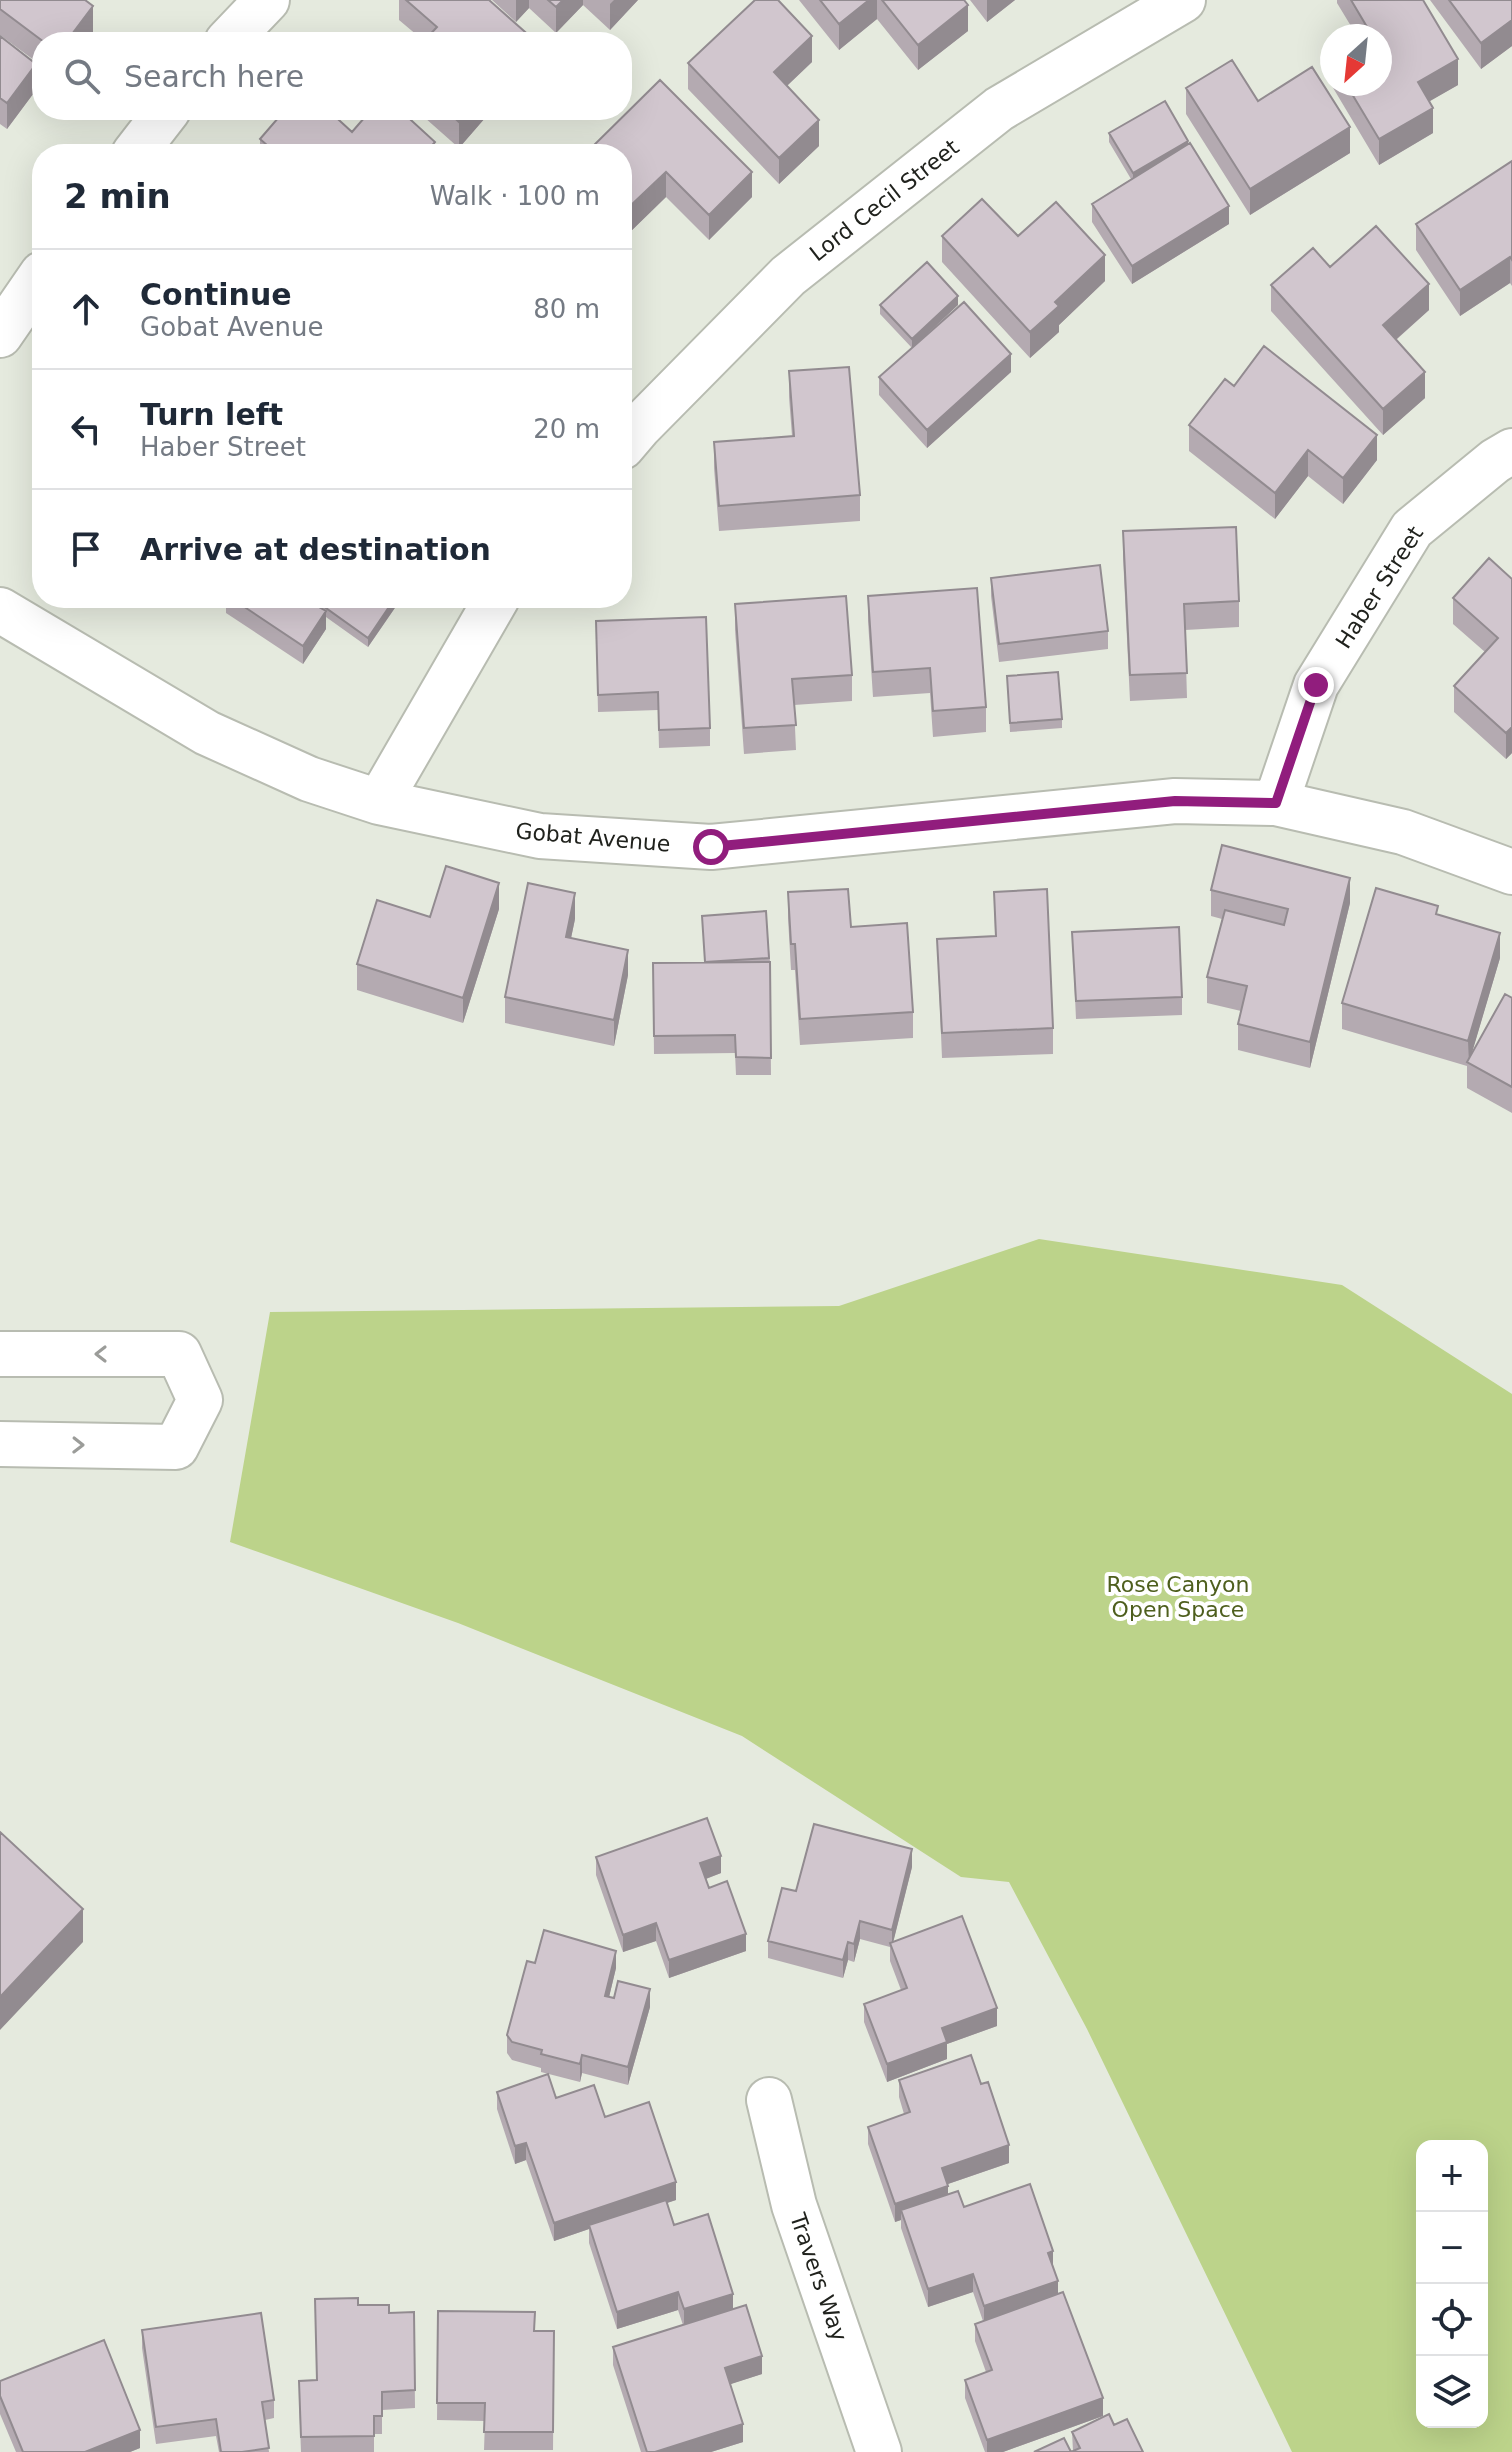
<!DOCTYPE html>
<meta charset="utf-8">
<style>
body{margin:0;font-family:"DejaVu Sans",sans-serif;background:#f2f2f3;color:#1f2937}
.controls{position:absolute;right:24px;bottom:24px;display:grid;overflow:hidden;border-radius:16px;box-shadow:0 8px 32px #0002}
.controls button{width:72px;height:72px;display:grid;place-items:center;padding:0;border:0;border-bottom:2px solid #e0e1e3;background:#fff;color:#1f2937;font:40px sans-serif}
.compass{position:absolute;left:1320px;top:24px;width:72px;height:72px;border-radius:50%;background:#fff;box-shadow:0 8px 32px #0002;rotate:207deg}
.stop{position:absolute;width:24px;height:24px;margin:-18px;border:6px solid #911d7d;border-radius:50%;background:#fff}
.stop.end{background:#911d7d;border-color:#fff;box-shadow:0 2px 8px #0008}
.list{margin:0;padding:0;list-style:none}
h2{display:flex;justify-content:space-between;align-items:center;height:104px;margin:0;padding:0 32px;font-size:34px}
h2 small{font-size:26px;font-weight:400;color:#747a83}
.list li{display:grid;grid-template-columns:52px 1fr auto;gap:24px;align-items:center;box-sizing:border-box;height:120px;padding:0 32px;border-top:2px solid #e0e1e3}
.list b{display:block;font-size:30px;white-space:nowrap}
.list p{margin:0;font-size:26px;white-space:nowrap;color:#747a83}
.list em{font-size:26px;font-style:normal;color:#747a83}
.icon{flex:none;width:44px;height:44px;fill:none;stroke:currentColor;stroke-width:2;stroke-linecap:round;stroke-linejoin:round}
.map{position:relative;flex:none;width:1512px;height:2452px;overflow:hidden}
.search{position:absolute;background:#fff;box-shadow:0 8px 32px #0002;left:32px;top:32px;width:600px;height:88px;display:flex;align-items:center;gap:20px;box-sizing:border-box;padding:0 28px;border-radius:32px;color:#747a83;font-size:30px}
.panel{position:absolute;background:#fff;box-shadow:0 8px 32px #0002;left:32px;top:144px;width:600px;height:464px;border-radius:32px}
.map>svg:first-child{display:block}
</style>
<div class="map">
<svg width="1512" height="2452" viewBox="0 0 1512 2452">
<rect width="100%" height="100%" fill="#e5eade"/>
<path fill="#bcd38a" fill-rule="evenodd" d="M1039,1239L1342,1285L1512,1394V2452H1292L1087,2029L1009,1882L961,1877L742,1736L458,1623L230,1542L270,1312L839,1306ZM1422,2146H1482V2422H1422Z"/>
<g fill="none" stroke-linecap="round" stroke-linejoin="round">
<g stroke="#b8bcb1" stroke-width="48">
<path id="street" d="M622,447L639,427L788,276L999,109L1183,0
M0,610L207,733L309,779L379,802L540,836L711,847L1175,801L1276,803L1403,832L1512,872
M379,802L497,598
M1276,803L1316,685L1412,529L1495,461L1512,451
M0,1354H179L200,1400L176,1447L0,1444
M769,2100L794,2205L879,2452"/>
</g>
<g stroke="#b8bcb1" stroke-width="48">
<path id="secondary" d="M227,42L267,0
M134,154L168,110
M0,335L42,274"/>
</g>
<use href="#street" stroke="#fff" stroke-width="44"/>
<use href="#secondary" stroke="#fff" stroke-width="44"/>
</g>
<path fill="#b4aab1" d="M0,0L93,32L85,42H42V66L0,35Z
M399,0H489L532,42L424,41L399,20Z
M492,0H638L610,30L583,5L556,33L529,8L516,22Z
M799,0H964L968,31L918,70L877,19L839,50Z
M970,0H1015L987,22Z
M1337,0H1423L1458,85L1429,101L1433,133L1379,165L1329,81V56L1332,54V84H1380V36H1357L1337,3Z
M1430,0H1512V46L1481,69Z
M0,36L36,90L7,129L0,124Z
M812,62L787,86L819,146L779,184L688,89V63Z
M660,80L752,197L709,240L666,197L628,234L622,228V154Z
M1186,88L1258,101L1350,153L1250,215L1186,114Z
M416,110H492L459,148Z
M352,132L435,154H260V139Z
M1109,133L1188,144L1229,224L1132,284L1092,222V204L1131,179L1109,142Z
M1512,162V286L1510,283L1460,316L1416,250V224Z
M942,236H1018L1105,281L1059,325V332L1030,358L942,262Z
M1330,267L1429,310L1396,340L1425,398L1383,435L1271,311V285Z
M880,305H958L912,348L880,314Z
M789,371L860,495V521L719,531L714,468V442L792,436L789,397Z
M1011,372L927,448L879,395V377Z
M1234,386L1377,460L1343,504L1308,476L1275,519L1189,451V425Z
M1123,531L1239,601V627L1185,630L1187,698L1130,701L1123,556Z
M991,578L1108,631V649L999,662L991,596Z
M1512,579V753L1506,759L1454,712V686L1485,652L1453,624V598Z
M868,596L986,707V732L933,737L930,693L873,697L868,621Z
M226,598H401V599L368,647L326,617V629L303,664L226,613Z
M735,604L852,675V701L794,705L796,750L744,754L735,630Z
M596,621L710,728V746L659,748L658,710L598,712Z
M1007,676L1062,719V728L1010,732Z
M1211,890L1350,903L1310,1068L1238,1050V1024L1241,1011L1207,1003V977L1222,919L1211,916Z
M788,892L913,1012V1038L800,1045L795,970H791L788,918Z
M994,892L1053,1028V1054L942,1058L937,939L995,936Z
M499,909L463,1023L357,990V964L430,917Z
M766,911L770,962L771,1075H736L735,1053L654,1054L653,963H705L702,916Z
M575,919L571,938L628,975L614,1046L505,1023V997Z
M1072,932L1182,997V1015L1076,1019Z
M1500,958L1471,1055L1512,998V1113L1467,1088V1066L1342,1029V1003Z
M596,1857L721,1873L706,1879L709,1888L746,1951L669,1978L656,1941L623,1952L596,1875Z
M912,1867L893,1942L997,2026L947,2044V2059L887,2082L864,2022V2004L901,1990L890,1961V1947L860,1939L854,1962L848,1960L843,1978L768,1958V1941L796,1891Z
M535,1963L616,1968L609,1997L650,2007L628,2085L582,2073L580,2082L541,2072V2068L512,2060L507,2053V2035Z
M899,2080L1009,2163L948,2184V2194L964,2207L1053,2266L1058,2294L1103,2416L1003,2452H985L965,2398V2380L986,2372L975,2341V2324L983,2321L973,2292L928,2307L901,2228V2220L895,2222L868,2144V2127L904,2114L899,2097Z
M497,2092L556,2098L605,2117L676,2200L667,2203L674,2225L733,2309L762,2374L730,2384L743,2442L711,2452H641L613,2365V2347L683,2325L678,2310L617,2329L589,2243V2229L554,2241L526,2160L515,2164L497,2109Z
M358,2305L389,2313L414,2312L415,2408L382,2410V2434H374V2452H301L299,2398L317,2380Z
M438,2311L535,2331H554L553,2450H484L485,2421L437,2420Z
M142,2330L274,2400V2418L265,2420L269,2452H219L216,2436L156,2444L142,2348Z
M0,2381L140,2448L130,2452H16L0,2414Z
M1114,2425L1143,2452H1071L1073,2451L1072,2432Z"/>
<path fill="#928b90" d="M516,0H529V8L516,22Z
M563,0H583V5L556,33V7Z
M614,0H638L610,30V4Z
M869,0H877V19L839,50V24Z
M987,0H1015L987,22Z
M968,5V31L918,70V45Z
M93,6V32L85,42H66Z
M1512,20V46L1481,69V43Z
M812,36V62L774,98V72Z
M1458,59V85L1418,108V82Z
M36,64V90L7,129V103Z
M1433,108V133L1379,165V139Z
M469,110H492L459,148V122Z
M819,120V146L779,184V158Z
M1350,127V153L1250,215V189Z
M1188,141V150L1133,182V173Z
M435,142V154H425Z
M666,172V197L628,234V208Z
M752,172V197L709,240V215Z
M1229,206V224L1132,284V266Z
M1105,255V281L1059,325V332L1030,358V332L1055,302Z
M1510,257V283L1460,316V290Z
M1429,284V310L1383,351V325Z
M958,296V305L912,348V339Z
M1011,354V372L927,448V430Z
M1425,372V398L1383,435V409Z
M1377,435V460L1343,504V478Z
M1308,450V476L1275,519V493Z
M312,598H324L319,603V606L310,619V602Z
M395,598H401V599L368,647V638Z
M326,611V629L303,664V646Z
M1512,727V753L1506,759V733Z
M1350,878V903L1310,1068V1042Z
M499,883V909L463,1023V998Z
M575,893V919L566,962V937Z
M1500,933V958L1469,1063L1468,1041Z
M628,950V975L614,1046V1020Z
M912,1849V1867L892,1947V1930Z
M721,1856V1873L700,1881V1863Z
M83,1909V1942L0,2030V1997Z
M860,1921V1939L854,1962V1944Z
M656,1923V1941L623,1952V1935Z
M746,1934V1951L669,1978V1960Z
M848,1942V1960L843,1978V1960Z
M616,1951V1968L605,2014V1996Z
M650,1989V2007L628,2085V2067Z
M997,2008V2026L947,2044V2059L887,2082V2064L942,2028Z
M582,2055V2073L580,2082V2064Z
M526,2143V2160L515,2164V2146Z
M1009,2145V2163L942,2186V2168Z
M676,2182V2200L590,2228L589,2225V2229L554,2241V2223Z
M948,2186V2204L901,2210V2220L895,2222V2204Z
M1053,2251V2268L1048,2253Z
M973,2274V2292L928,2307V2289Z
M1058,2281V2299L984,2324V2306Z
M678,2292V2310L617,2329V2312Z
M733,2294V2312L684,2327V2309Z
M762,2356V2374L725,2386V2368Z
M1103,2398V2416L1003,2452H987V2440Z
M743,2424V2442L711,2452H655Z
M140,2430V2448L130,2452H85Z"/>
<path fill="#d1c6ce" stroke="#928b90" stroke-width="2" d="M0,0H85L93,6L66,42H44L0,9Z
M406,0H489L532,38L528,42H423L437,27Z
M548,0H563L556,7Z
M755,0H778L812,36L774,72L819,120L779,158L688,63Z
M820,0H869L839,24Z
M882,0H964L968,5L918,45Z
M1351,0H1423L1458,59L1418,82L1433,108L1379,139L1346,84H1380V36H1363L1370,32Z
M1449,0H1512V20L1481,43Z
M0,36L36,64L7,103L0,98Z
M1232,60L1258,101L1312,67L1350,127L1250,189L1186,88Z
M660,80L752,172L709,215L666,172L628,208L622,202V154H585Z
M1165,101L1188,141L1133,173L1109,133Z
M285,110H328L352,132L371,110H400L435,142L425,154H277L260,139Z
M446,110H469L459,122Z
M1190,143L1229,206L1132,266L1092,204Z
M1512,161V260L1510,257L1460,290L1416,224Z
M982,199L1018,236L1056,202L1105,255L1055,302L1059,306L1030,332L942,236Z
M1376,226L1429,284L1383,325L1425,372L1383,409L1271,285L1313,248L1330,267Z
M927,262L958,296L912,339L880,305Z
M964,302L1011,354L927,430L879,377Z
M1264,346L1377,435L1343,478L1308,450L1275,493L1189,425L1225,379L1234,386Z
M849,367L860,495L719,506L714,442L794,436L789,371Z
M1236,527L1239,601L1184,604L1187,673L1130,675L1123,531Z
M1489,558L1512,579V727L1506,733L1454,686L1498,638L1453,598Z
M1100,565L1108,631L999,644L991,578Z
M977,588L986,707L933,711L930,668L873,672L868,596Z
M846,596L852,675L792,679L796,725L744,728L735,604Z
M231,598H312L310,602L326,611L303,646Z
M323,598H395L368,638L319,603Z
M706,617L710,728L659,730L658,692L598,695L596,621Z
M1058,672L1062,719L1010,723L1007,676Z
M1222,845L1350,878L1310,1042L1238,1024L1247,986L1207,977L1225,910L1284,925L1288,909L1211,890Z
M446,866L499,883L463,998L357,964L377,900L430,917Z
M528,883L575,893L566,937L628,950L614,1020L505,997Z
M1376,888L1438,906L1436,914L1500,933L1468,1041L1342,1003Z
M848,889L851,927L907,923L913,1012L800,1019L795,944H791L788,892Z
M1047,889L1053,1028L942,1033L937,939L996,936L994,892Z
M766,911L769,958L705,962L702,916Z
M1179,927L1182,997L1076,1001L1072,932Z
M770,962L771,1058L736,1057L735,1035L654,1036L653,963Z
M1505,994L1512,998V1087L1467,1062Z
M707,1818L721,1856L700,1863L709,1888L727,1881L746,1934L669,1960L656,1923L623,1935L596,1857Z
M814,1824L912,1849L892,1930L860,1921L854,1944L848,1942L843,1960L768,1941L782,1888L796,1891Z
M0,1832L83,1909L0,1997Z
M962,1916L997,2008L942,2028L947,2042L887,2064L864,2004L907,1988L890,1943Z
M544,1930L616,1951L605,1996L614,1998L618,1981L650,1989L628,2067L582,2055L580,2064L541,2054L542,2050L512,2042L507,2035L527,1961L535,1963Z
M971,2055L981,2084L988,2082L1009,2145L942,2168L948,2186L895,2204L868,2127L910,2112L899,2080Z
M548,2074L556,2098L594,2085L605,2117L649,2102L676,2182L554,2223L526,2143L515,2146L497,2092Z
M1030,2184L1053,2251L1048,2253L1058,2281L984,2306L973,2274L928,2289L901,2210L958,2191L964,2207Z
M666,2200L674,2225L708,2214L733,2294L684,2309L678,2292L617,2312L589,2225Z
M1063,2292L1103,2398L987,2440L965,2380L992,2370L975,2324Z
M358,2298V2305H389V2313L414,2312L415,2390L382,2392V2416H374V2436L301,2437L299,2381L317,2380L315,2299Z
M746,2305L762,2356L725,2368L743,2424L655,2452H647L613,2347Z
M438,2311L535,2312L534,2331H554L553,2432H484L485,2403H437Z
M261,2313L274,2400L262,2402L269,2448L242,2452H221L216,2419L156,2427L142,2330Z
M104,2340L140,2430L85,2452H23L0,2396V2381Z
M1109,2414L1114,2425L1127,2419L1143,2452H1034L1064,2438L1071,2452L1080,2448L1072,2432Z"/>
<defs><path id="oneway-chevron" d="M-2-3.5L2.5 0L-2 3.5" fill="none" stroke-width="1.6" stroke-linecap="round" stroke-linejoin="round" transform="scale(2)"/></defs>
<g stroke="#9b9c99">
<use href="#oneway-chevron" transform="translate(101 1354) rotate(180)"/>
<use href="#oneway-chevron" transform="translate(78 1445) rotate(1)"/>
</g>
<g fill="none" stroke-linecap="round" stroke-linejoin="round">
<path stroke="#911d7d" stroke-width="10" d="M711,847L1175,801L1276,803L1316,685"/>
</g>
<g text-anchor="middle" stroke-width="8" stroke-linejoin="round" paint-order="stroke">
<g font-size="22" fill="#20221d" stroke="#fff">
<text transform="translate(884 200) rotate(-38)" y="8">Lord Cecil Street</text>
<text transform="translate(1379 587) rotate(-57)" y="8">Haber Street</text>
<text transform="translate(593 837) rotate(5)" y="8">Gobat Avenue</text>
<text transform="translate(819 2277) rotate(71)" y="8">Travers Way</text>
</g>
<g font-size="22" fill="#4e5f1e" stroke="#fff">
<text x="1178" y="1592">Rose Canyon<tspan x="1178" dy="25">Open Space</tspan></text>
</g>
</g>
</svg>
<div class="controls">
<button>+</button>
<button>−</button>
<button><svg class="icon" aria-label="locate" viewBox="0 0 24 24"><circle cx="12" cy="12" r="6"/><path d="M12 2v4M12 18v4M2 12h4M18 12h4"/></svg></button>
<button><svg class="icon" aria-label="layers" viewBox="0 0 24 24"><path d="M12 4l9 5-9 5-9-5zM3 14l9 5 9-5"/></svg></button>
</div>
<svg class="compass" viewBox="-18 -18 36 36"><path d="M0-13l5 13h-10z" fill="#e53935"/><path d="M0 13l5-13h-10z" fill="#747a83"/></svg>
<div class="stop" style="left:711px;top:847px"></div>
<div class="stop end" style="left:1316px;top:685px"></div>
<div class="search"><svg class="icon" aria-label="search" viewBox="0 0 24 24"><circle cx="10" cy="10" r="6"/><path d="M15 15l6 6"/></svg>Search here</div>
<section class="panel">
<h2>2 min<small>Walk · 100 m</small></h2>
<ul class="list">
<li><svg class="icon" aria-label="ahead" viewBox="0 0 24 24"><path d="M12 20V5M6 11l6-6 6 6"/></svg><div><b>Continue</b><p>Gobat Avenue</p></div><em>80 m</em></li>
<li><svg class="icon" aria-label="left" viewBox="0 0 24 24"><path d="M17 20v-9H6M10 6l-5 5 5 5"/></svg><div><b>Turn left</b><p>Haber Street</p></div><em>20 m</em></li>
<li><svg class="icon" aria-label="arrive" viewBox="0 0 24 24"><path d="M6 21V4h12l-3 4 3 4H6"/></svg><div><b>Arrive at destination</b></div></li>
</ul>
</section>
</div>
